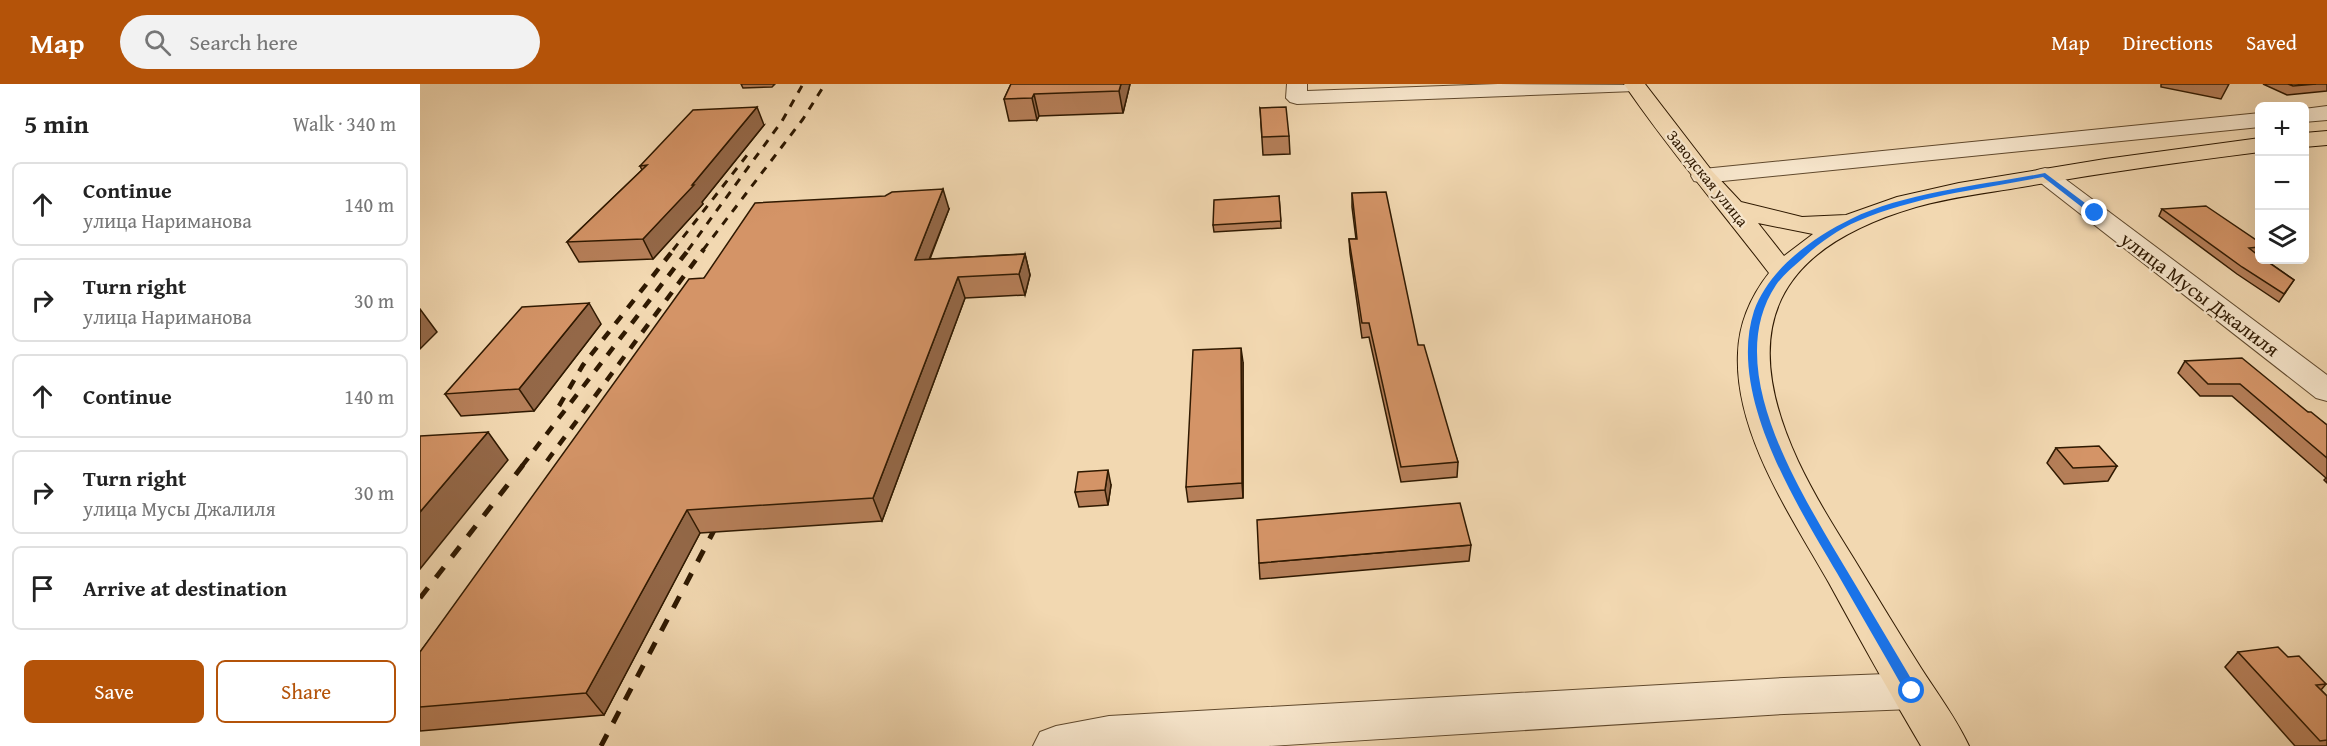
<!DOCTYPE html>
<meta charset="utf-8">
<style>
body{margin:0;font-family:"Gentium Book Plus",serif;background:#f2f2f2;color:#222}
.controls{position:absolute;right:18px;top:18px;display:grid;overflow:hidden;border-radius:9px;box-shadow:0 6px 24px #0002}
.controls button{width:54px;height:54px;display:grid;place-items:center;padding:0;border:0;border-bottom:2px solid #e0e0e0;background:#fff;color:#222;font:30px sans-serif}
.stop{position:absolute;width:18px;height:18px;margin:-14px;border:4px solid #1a73e8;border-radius:50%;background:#fff}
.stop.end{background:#1a73e8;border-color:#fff;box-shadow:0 2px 6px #0008}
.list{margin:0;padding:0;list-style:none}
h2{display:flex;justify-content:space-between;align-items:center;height:78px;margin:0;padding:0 24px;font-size:26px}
h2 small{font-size:20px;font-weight:400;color:#767676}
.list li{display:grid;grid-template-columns:39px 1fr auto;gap:18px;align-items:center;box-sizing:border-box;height:84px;margin:0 12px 12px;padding:0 12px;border:2px solid #e0e0e0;border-radius:9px}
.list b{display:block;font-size:22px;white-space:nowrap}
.list p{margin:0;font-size:20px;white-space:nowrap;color:#767676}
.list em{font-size:20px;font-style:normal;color:#767676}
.actions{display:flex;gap:12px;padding:18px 24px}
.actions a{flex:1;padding:14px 0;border:2px solid #b45309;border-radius:9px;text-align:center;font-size:21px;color:#b45309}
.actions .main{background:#b45309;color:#fff}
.icon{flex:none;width:33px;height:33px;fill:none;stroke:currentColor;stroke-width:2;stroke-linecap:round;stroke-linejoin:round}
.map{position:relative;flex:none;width:1907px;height:662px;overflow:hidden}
header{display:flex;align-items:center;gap:36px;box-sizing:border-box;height:84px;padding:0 30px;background:#b45309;color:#fff}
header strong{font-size:28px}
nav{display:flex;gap:33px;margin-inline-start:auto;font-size:21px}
.search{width:420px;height:54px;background:#f2f2f2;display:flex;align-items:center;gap:15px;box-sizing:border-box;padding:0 21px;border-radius:33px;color:#767676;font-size:22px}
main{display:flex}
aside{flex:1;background:#fff}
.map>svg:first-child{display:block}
</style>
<header>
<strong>Map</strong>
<div class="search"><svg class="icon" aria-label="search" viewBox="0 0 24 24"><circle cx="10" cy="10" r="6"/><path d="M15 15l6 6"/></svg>Search here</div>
<nav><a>Map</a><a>Directions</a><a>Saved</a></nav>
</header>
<main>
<aside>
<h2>5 min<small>Walk · 340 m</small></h2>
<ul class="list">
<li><svg class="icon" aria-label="ahead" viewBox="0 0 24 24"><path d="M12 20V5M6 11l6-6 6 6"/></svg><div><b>Continue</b><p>улица Нариманова</p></div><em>140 m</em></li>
<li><svg class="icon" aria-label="right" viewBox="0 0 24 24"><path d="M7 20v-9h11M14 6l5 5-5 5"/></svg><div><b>Turn right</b><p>улица Нариманова</p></div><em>30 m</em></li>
<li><svg class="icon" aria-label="ahead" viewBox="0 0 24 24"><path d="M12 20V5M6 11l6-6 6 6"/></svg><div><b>Continue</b></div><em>140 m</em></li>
<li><svg class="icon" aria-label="right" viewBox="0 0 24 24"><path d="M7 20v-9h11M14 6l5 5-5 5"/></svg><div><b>Turn right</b><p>улица Мусы Джалиля</p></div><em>30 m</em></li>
<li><svg class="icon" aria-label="arrive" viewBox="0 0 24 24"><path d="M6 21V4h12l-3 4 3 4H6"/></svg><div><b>Arrive at destination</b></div></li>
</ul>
<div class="actions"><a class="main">Save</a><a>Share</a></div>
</aside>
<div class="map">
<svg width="1907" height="662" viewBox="0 0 1907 662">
<rect width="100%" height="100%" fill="#f2d8b1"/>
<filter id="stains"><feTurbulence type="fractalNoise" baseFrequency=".00333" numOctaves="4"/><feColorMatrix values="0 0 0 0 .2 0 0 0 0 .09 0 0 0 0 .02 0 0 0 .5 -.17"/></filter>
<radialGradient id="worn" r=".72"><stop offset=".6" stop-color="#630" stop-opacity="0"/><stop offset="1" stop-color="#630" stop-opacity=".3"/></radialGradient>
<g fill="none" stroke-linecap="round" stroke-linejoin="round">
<g stroke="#60492d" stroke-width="2">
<path id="minor" d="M867,0H887V7L1078,0L1225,1L1222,5L1215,7L877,20L870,18L866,14Z
M1907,22V36L1884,38V25Z
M1840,29V43L1283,99L1274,97L1271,92L1274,87L1283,85Z
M1625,84L1633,86L1907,291V317L1896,314L1617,96L1613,91L1617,86Z
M1492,589L1507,594L1514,607L1507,620L1492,625L1364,630L848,662H613L620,648L636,642L689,632L1364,594Z"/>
</g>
<g stroke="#2f1901" stroke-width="2">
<path id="major" d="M1204,0H1225L1292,87L1321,118L1382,133L1426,131L1477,113L1539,99L1685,75L1840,54V68C1760,78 1681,89 1602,103C1567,109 1531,113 1496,123C1356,164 1316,243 1378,377C1394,411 1414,443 1434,475C1456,511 1478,548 1501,584C1517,609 1536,634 1549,662H1501C1469,608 1439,554 1409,499C1371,432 1314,349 1318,269C1319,239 1331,212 1349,189C1301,126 1249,66 1204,0ZM1338,139L1393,150L1364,172Z
M1907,47V61L1884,63V49Z"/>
</g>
<use href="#minor" fill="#f7e6cc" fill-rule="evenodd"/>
<use href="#major" fill="#f2d8b1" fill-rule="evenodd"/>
<path stroke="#2f1901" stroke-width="3" stroke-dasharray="8 8" stroke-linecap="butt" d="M253,166L328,70
M268,166L362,37L383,0
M283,166L383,35L405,0"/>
<path stroke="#2f1901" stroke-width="4.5" stroke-dasharray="10 10" stroke-linecap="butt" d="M139,322L163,281L254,165
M127,377L284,165
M102,382L269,165"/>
<path stroke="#2f1901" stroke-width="5" stroke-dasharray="13 13" stroke-linecap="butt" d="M0,514L103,381
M181,662L301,433"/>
</g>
<path fill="#b67f59" stroke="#2f1901" stroke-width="1.5" d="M321,0H355L352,3L323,4Z
M591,0H710L703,29L619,32L617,36L589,37L584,15Z
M1741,0H1809L1801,15L1741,3Z
M1843,0H1907V7L1867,11Z
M840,24L869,52L870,70L843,71Z
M344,41L282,118L283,120L233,175L159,178L147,158L222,86L220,82Z
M932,109L998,261L1038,378L1037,393L981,398L949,253L942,254L930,169L929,155H936L932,123Z
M859,112L861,144L794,148L793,141Z
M529,125L510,175L605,170L610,191L605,211L545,214L462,437L280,449L184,631L0,647V568L284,194Z
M1742,125L1839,158V170H1837L1874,196L1859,218L1817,190L1739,132Z
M181,240L114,327L41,332L25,310Z
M1765,277L1888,328L1907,341V399L1904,396L1906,394L1812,312H1780L1758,289Z
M823,278V414L768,418L766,403Z
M1636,364L1697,382L1688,397L1644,400L1627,379Z
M691,401L688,421L659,423L655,408Z
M1051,461L1049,477L840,495L839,479Z
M1818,568L1868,573L1906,600L1901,606L1907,612V662H1875L1805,583Z"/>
<path fill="#946848" stroke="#2f1901" stroke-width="1.5" d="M701,0H710L703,29L699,7Z
M614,10L619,32L617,36L612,14Z
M337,23L344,41L282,118L283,120L233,175L223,155L272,101Z
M523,105L529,125L501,196L495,176Z
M605,170L610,191L605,211L599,190Z
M538,193L545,214L462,437L453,414Z
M169,219L181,240L114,327L99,305Z
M0,225L17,248L0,265Z
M821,264L823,278V414L822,399Z
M68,348L88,376L0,485V428Z
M688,386L691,401L688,421L685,406Z
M267,426L280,449L184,631L166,609Z"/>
<path fill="#d49467" stroke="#2f1901" stroke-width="1.5" d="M591,0H701L699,7L614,10L612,14L584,15Z
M1868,0H1896L1873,2Z
M337,23L272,101H274L223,155L147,158L227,81L220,82L273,26Z
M866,23L869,52L842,53L840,24Z
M523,105L495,176L605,170L599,190L538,193L453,414L267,426L166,609L0,623V568L269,195L284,194L335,119L465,112L472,108Z
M966,108L998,261H1004L1038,378L981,383L949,239H942L929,155H937L932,109Z
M859,112L861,137L793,141L794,116Z
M1786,122L1839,158V163L1829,164L1839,172V176H1845L1874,196L1864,210L1822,183L1742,125Z
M169,219L99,305L25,310L102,223Z
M821,264L822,399L766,403L773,266Z
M1822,274L1888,328H1891L1907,341V374L1820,300H1788L1765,277Z
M68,348L0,428V352Z
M1679,362L1697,382L1653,384L1636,364Z
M688,386L685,406L655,408L658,388Z
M1040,419L1051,461L839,479L837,436Z
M1858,563L1868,573L1879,572L1906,600L1896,601L1907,612V656L1900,657L1818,568Z"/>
<path fill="#1a73e8" d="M1625,89L1677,128V131H1672L1623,93C1562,105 1496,112 1438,137C1417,146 1398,160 1382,175C1373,183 1363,191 1356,201C1302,282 1376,400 1417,470C1444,515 1470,559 1496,603L1498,607L1492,612L1487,611C1464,570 1440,529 1417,489C1376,419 1307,311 1334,227C1349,185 1392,154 1431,135C1486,108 1564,101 1625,89Z"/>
<g text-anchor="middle" stroke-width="4.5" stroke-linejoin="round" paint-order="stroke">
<g font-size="16" fill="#2f1901" stroke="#f7e6cc">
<text transform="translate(1288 94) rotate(51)" y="6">Заводская улица</text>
</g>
<g font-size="20" fill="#2f1901" stroke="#f7e6cc">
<text transform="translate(1780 210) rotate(37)" y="7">улица Мусы Джалиля</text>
</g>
</g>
<rect width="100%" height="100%" filter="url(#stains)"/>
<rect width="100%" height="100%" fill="url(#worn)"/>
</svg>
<div class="controls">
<button>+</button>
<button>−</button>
<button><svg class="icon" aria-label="layers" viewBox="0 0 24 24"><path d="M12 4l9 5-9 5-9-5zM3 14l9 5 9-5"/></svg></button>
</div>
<div class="stop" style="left:1492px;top:607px"></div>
<div class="stop end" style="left:1675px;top:129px"></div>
</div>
</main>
